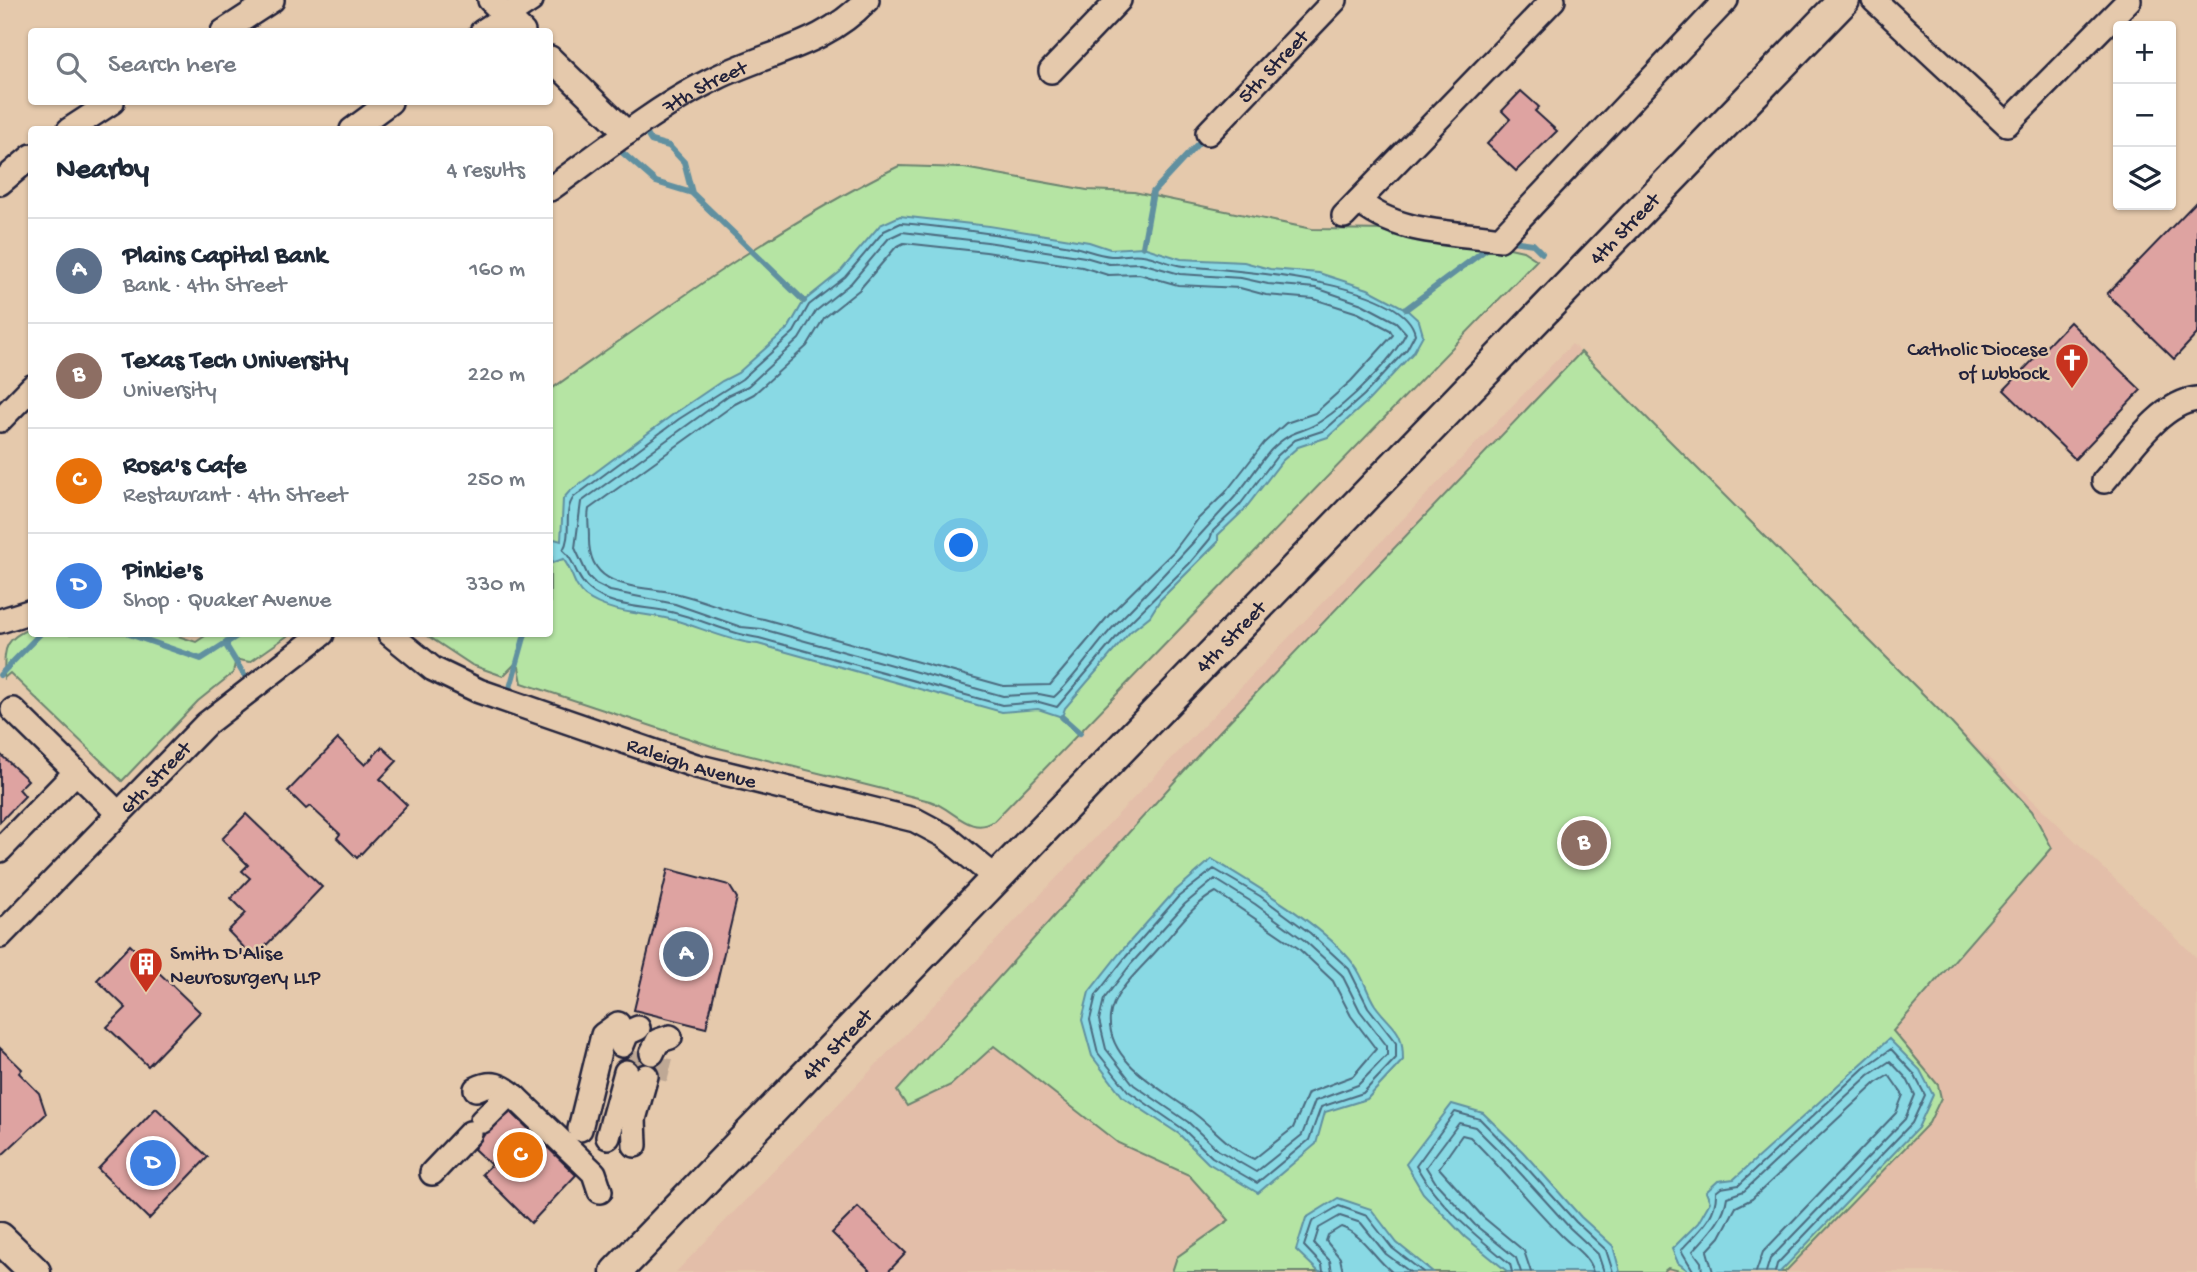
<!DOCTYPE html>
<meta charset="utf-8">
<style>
body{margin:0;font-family:"Gochi Hand",sans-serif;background:#f6f6f7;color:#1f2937}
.controls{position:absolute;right:21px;top:21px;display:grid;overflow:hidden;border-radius:7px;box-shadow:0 2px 5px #0004}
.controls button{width:63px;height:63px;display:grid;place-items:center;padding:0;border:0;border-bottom:2px solid #e0e1e3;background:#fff;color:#1f2937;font:35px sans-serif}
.you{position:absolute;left:962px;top:546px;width:24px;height:24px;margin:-18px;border:5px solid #fff;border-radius:50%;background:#1a73e8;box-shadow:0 0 0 10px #1a73e833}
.badge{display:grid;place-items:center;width:46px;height:46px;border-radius:50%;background:#0b8043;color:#fff;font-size:23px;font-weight:700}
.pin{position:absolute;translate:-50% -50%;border:4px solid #fff;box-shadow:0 2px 7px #0006}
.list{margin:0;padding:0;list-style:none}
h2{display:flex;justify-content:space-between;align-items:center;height:91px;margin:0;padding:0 28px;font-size:30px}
h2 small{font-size:23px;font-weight:400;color:#747a83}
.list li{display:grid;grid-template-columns:46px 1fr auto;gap:21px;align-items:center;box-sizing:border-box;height:105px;padding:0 28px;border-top:2px solid #e0e1e3}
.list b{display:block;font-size:26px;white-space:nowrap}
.list p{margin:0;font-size:23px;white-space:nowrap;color:#747a83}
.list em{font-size:23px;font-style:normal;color:#747a83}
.icon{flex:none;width:38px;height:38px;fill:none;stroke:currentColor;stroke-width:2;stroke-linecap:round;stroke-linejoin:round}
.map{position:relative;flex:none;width:2197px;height:1272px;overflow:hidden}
.search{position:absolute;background:#fff;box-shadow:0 2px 5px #0004;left:28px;top:28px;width:525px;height:77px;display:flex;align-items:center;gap:18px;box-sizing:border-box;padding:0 24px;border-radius:7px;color:#747a83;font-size:26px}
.panel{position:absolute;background:#fff;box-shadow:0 2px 5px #0004;left:28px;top:126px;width:525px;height:511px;border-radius:7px}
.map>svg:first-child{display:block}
</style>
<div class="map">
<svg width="2197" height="1272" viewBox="0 0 2197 1272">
<rect width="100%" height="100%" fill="#e5c9ac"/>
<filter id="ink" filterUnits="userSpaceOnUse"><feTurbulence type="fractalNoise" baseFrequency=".0143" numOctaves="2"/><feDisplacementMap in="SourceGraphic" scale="14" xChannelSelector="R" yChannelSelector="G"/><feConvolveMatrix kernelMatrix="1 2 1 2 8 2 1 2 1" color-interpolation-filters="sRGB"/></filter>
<g filter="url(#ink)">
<path fill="#e3bea9" d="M1572,344L1944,715L2197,958V1272H676Z"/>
<path fill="#b5e4a3" stroke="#6c836f" stroke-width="2" d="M899,166L964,168L1087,190L1134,192L1312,229L1395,230L1461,237L1523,251L1537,260L994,821C970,837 953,808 930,801L715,747L522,683L519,667L514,665L503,676L472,665L425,634H550V390C662,311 775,227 899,166Z
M1581,352L1944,715L2032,811L2052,848L1893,1031L1938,1085L1941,1098L1929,1123L1785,1272H1684L1668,1268L1663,1272H1172L1177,1257L1229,1220L1189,1175L1118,1143L994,1046L951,1085L907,1106L897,1091L1219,732Z
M31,628L32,634H172L196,642L208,634H290L250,662L239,660L235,663L233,673L198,701L122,781L10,673L4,678C5,649 2,640 31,628Z"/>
<path fill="#89d9e4" stroke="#6090a0" stroke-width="2" d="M900,216L989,226L1089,242L1110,249L1143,247L1181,259L1244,262L1270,269L1319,273L1368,289L1406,309L1419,321L1423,335L1413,353L1369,400L1328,437L1298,447L1282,461L1244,510L1218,535V542L1160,600L1150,616L1130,632L1065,708L1062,717L1038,709L1002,712L758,644C729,641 702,628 674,620C645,612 611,615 585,596C572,585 573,570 563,559L552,563L551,538L561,541L563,499L569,492L675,413L722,381L738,373L789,327L804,301L840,272L880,225Z
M1212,859C1253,884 1328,928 1355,966C1364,978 1367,993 1375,1005C1393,1030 1403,1027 1403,1060L1367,1099L1325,1112L1316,1144L1258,1193L1208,1163L1179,1134L1123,1097L1092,1056L1082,1020L1089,992L1119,954L1174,892Z
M1889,1039L1920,1070L1933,1095L1918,1128L1780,1272H1690L1678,1263L1672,1249L1698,1223L1710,1202L1706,1192L1718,1181L1734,1179Z
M1452,1104L1483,1113L1523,1152L1581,1217L1613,1246L1620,1272H1508L1465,1237L1423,1193L1406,1164Z
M1338,1198L1371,1209L1397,1243L1433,1272H1319L1296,1250L1306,1218Z"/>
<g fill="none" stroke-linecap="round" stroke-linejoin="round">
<path stroke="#4b6b7f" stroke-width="2" d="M901,223C956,228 1010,236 1065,245C1080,247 1096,255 1111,256C1122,256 1133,253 1143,255C1157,257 1170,265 1184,266C1230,270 1404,280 1415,334L1407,349L1364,395L1325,430L1295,440L1277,456L1239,506L1213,531L1210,539L1189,564L1125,627L1057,707L1039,702L1002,705L759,638C729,634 702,619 671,612C644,606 611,608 589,589C575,578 576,561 563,550C573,534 562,512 574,497L679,419L742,379L794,332L809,305L845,277L884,231Z
M902,232L987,242L1085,257L1109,264L1141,263L1180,274L1241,278L1268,284L1316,288L1362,304L1396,322L1406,333C1392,361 1347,404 1321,421C1303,434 1292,428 1271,450C1257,466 1246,485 1232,500C1195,540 1159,581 1120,620C1096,643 1079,674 1054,697L1039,694L1003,696L762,629L741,627L675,604L610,591L596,584L588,576L575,548L581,502L729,395L748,386L799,339L816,311L851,283L889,238Z
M904,243L986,252L1082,267L1108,275L1139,274L1178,285L1240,288L1266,295L1314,299L1358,313L1390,330L1393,335L1351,381L1315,413L1286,423L1264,443L1225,493L1198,519L1174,551L1110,614L1050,685L1004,686L764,619C733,614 706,600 675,593C635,585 587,590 589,536C589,526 587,519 589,509L735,404L754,394L807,346L824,318L859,290L896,247Z
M1214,869L1260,896L1310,933L1349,969L1368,1007L1396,1043V1058L1363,1093L1321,1107L1309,1140L1257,1183L1212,1157L1183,1129L1128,1091L1098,1053L1090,1020L1096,995L1124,959L1178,897Z
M1215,879L1255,904L1304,940L1342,975L1360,1011L1387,1046V1055L1358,1085L1315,1101L1302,1135L1256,1172L1218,1150L1188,1122L1134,1085L1106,1049L1099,1020L1104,999L1131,964L1185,904Z
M1216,892L1298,948L1333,981L1351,1016L1376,1049L1353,1076L1308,1093L1293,1128L1254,1159C1230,1149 1215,1129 1195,1114C1166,1091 1106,1063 1110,1017C1112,992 1143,967 1159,948C1176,930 1193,904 1216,892Z
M1323,1272L1322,1265L1304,1246L1312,1222L1339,1206L1367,1216L1392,1248L1423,1272
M1332,1272L1330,1261L1314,1244L1319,1228L1340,1216L1361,1223L1386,1254L1410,1272
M1343,1272L1340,1258L1326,1241L1328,1235L1341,1227C1363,1234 1374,1258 1392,1272
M1512,1272L1510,1264C1475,1235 1439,1206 1416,1166L1455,1112L1480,1119L1517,1157L1576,1222L1606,1250L1613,1272
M1521,1272L1516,1258L1475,1225L1436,1183L1426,1167L1459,1123L1475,1127L1511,1163L1570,1228L1598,1254L1604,1272
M1531,1272L1524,1251L1483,1217L1439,1168L1462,1135L1470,1137C1502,1168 1530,1204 1562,1236C1574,1248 1588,1255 1593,1272
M1694,1272L1681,1250C1697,1232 1717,1218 1716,1192L1721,1188L1739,1185L1864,1068L1891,1049L1914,1074L1925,1095L1912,1123L1777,1264L1775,1272
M1702,1272L1701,1262L1693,1251C1707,1235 1724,1220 1727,1197L1744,1191L1869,1075L1890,1061L1907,1079L1915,1095L1905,1119L1770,1259L1766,1272
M1713,1272L1707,1251L1720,1237L1736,1207L1752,1199L1876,1083L1889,1075L1903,1095L1896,1113L1763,1252L1756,1272"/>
<path stroke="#6090a0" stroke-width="6" d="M643,128L651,141L669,146L684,162L692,193L804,301
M616,147L656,182L692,193
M1505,240L1533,244L1542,253
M1143,247L1153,192L1204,137
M1406,309L1493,244
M129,634L201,659L240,634
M227,642V647L249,683
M0,675L40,634
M508,695L525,634
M1062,717L1080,733"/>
</g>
<path fill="#dea3a1" stroke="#22223b" stroke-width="2" d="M1521,91L1539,107L1535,111L1557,131L1516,171L1487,144L1510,119L1502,111Z
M2197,201V334L2174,359L2107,294Z
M2070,322L2141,390L2075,459L2004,390Z
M338,739L365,765L382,747L397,761L380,779L407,805L357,858L337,838L340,834L310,806L306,809L288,791Z
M0,754L28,780L19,789L25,796L0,822Z
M246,814L322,887L254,958L228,931L246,913L231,898L250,878L242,871L248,865L222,839Z
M668,869L729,885L737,898L706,1028L634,1010Z
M130,945L200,1012L148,1066L107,1027L126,1008L97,980Z
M0,1048L22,1069L19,1073L39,1093L46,1114L0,1157Z
M156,1108L208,1157L149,1219L98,1169Z
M511,1112L576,1175L531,1223L482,1174L491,1165L474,1149L484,1135Z
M858,1207L906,1253L888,1272H872L832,1233Z"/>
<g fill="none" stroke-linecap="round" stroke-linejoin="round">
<path stroke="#bea895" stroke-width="23" stroke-dasharray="23 11" stroke-linecap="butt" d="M626,1072L633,1048
M656,1079L662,1055"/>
<g stroke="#22223b" stroke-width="28">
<g id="minor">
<path d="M490,0L523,32"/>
<path d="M1874,0L2007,124L2129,0"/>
<path d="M223,32L272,0"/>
<path d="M482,32L531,0"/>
<path d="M550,58L627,133"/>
<path d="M1051,71L1119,0"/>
<path d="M69,130L112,102"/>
<path d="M352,130L390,102"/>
<path id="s1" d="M1208,133L1335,0"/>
<path d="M0,183L32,156"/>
<path id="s2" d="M550,189C600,153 661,104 716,78C771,51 823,46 867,0"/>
<path d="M1359,201C1395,234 1454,232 1500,239L1726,0"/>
<path d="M1344,216L1553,0"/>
<path d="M0,420L32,387"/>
<path d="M2104,481C2128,454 2159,403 2197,399"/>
<path d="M0,621L32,611"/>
<path id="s3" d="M390,634L433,669L479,691L696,766L915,820L945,836L996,878"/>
<path d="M13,710L118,813"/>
<path d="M0,850L76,772"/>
<path id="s4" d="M0,936L206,724L322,634"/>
<path d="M622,1045L627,1033L638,1028"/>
<path d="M652,1053L658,1041L670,1037"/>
<path d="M476,1089C492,1081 502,1085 515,1097"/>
<path d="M482,1121L508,1095L515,1097L594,1173L600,1191"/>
<path d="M580,1129L603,1035L618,1024"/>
<path d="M608,1137L626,1072"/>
<path d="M635,1145L634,1119L646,1076"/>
<path d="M432,1173L470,1133"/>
</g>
</g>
<g stroke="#22223b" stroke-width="35">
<g id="major">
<path d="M0,1238L35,1272"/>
<path id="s5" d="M616,1272L1844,0"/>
</g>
</g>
<use href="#minor" stroke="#e5c9ac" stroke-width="23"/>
<use href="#major" stroke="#e5c9ac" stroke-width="30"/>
</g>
</g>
<defs>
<g id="church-pin" transform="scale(1.75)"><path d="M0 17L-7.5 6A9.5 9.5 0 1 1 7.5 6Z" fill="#c8321e" stroke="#e5c9ac"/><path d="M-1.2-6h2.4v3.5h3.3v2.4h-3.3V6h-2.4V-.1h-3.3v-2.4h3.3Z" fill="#fff"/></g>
<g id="building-pin" transform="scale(1.75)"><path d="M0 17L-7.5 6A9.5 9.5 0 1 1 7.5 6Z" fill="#c8321e" stroke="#e5c9ac"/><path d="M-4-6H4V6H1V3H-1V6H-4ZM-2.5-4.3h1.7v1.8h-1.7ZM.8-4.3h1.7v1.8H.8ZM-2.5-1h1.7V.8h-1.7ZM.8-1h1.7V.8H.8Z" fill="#fff"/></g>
</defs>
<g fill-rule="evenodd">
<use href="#church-pin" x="2072" y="360"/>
<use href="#building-pin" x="146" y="964"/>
</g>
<g text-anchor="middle" stroke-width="5" stroke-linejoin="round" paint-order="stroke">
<g font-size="21" fill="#22223b" stroke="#e5c9ac">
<text dy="7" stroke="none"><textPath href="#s1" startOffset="93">5th Street</textPath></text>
<text dy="7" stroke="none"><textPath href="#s2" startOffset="186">7th Street</textPath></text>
<text dy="7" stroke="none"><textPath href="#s5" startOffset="1451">4th Street</textPath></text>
<text dy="7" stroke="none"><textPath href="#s5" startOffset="884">4th Street</textPath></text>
<text dy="7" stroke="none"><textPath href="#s3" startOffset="331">Raleigh Avenue</textPath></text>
<text dy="7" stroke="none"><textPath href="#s4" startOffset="222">6th Street</textPath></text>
<text dy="7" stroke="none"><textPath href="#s5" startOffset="317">4th Street</textPath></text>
</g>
<g font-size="21" fill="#22223b" stroke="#e5c9ac" text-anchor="end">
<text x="2048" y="355">Catholic Diocese<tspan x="2048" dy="24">of Lubbock</tspan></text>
<text x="170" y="959" text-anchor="start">Smith D'Alise<tspan x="170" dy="24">Neurosurgery LLP</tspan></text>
</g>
</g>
</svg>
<div class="controls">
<button>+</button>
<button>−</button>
<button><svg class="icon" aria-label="layers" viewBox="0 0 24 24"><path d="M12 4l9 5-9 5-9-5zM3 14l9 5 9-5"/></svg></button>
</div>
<div class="you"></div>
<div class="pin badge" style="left:686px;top:954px;background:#5c6f8a">A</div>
<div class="pin badge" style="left:1584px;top:843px;background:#8d6e63">B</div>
<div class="pin badge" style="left:520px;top:1155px;background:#e8710a">C</div>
<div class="pin badge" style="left:153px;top:1163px;background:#3f7fe0">D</div>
<div class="search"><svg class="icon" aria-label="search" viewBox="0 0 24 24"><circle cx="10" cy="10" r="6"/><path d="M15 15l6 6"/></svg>Search here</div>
<section class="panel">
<h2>Nearby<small>4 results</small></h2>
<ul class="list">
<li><span class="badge" style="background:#5c6f8a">A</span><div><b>Plains Capital Bank</b><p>Bank · 4th Street</p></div><em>160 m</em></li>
<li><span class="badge" style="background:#8d6e63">B</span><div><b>Texas Tech University</b><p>University</p></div><em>220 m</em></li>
<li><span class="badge" style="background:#e8710a">C</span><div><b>Rosa's Cafe</b><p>Restaurant · 4th Street</p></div><em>250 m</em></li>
<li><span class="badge" style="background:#3f7fe0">D</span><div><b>Pinkie's</b><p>Shop · Quaker Avenue</p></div><em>330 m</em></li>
</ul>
</section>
</div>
